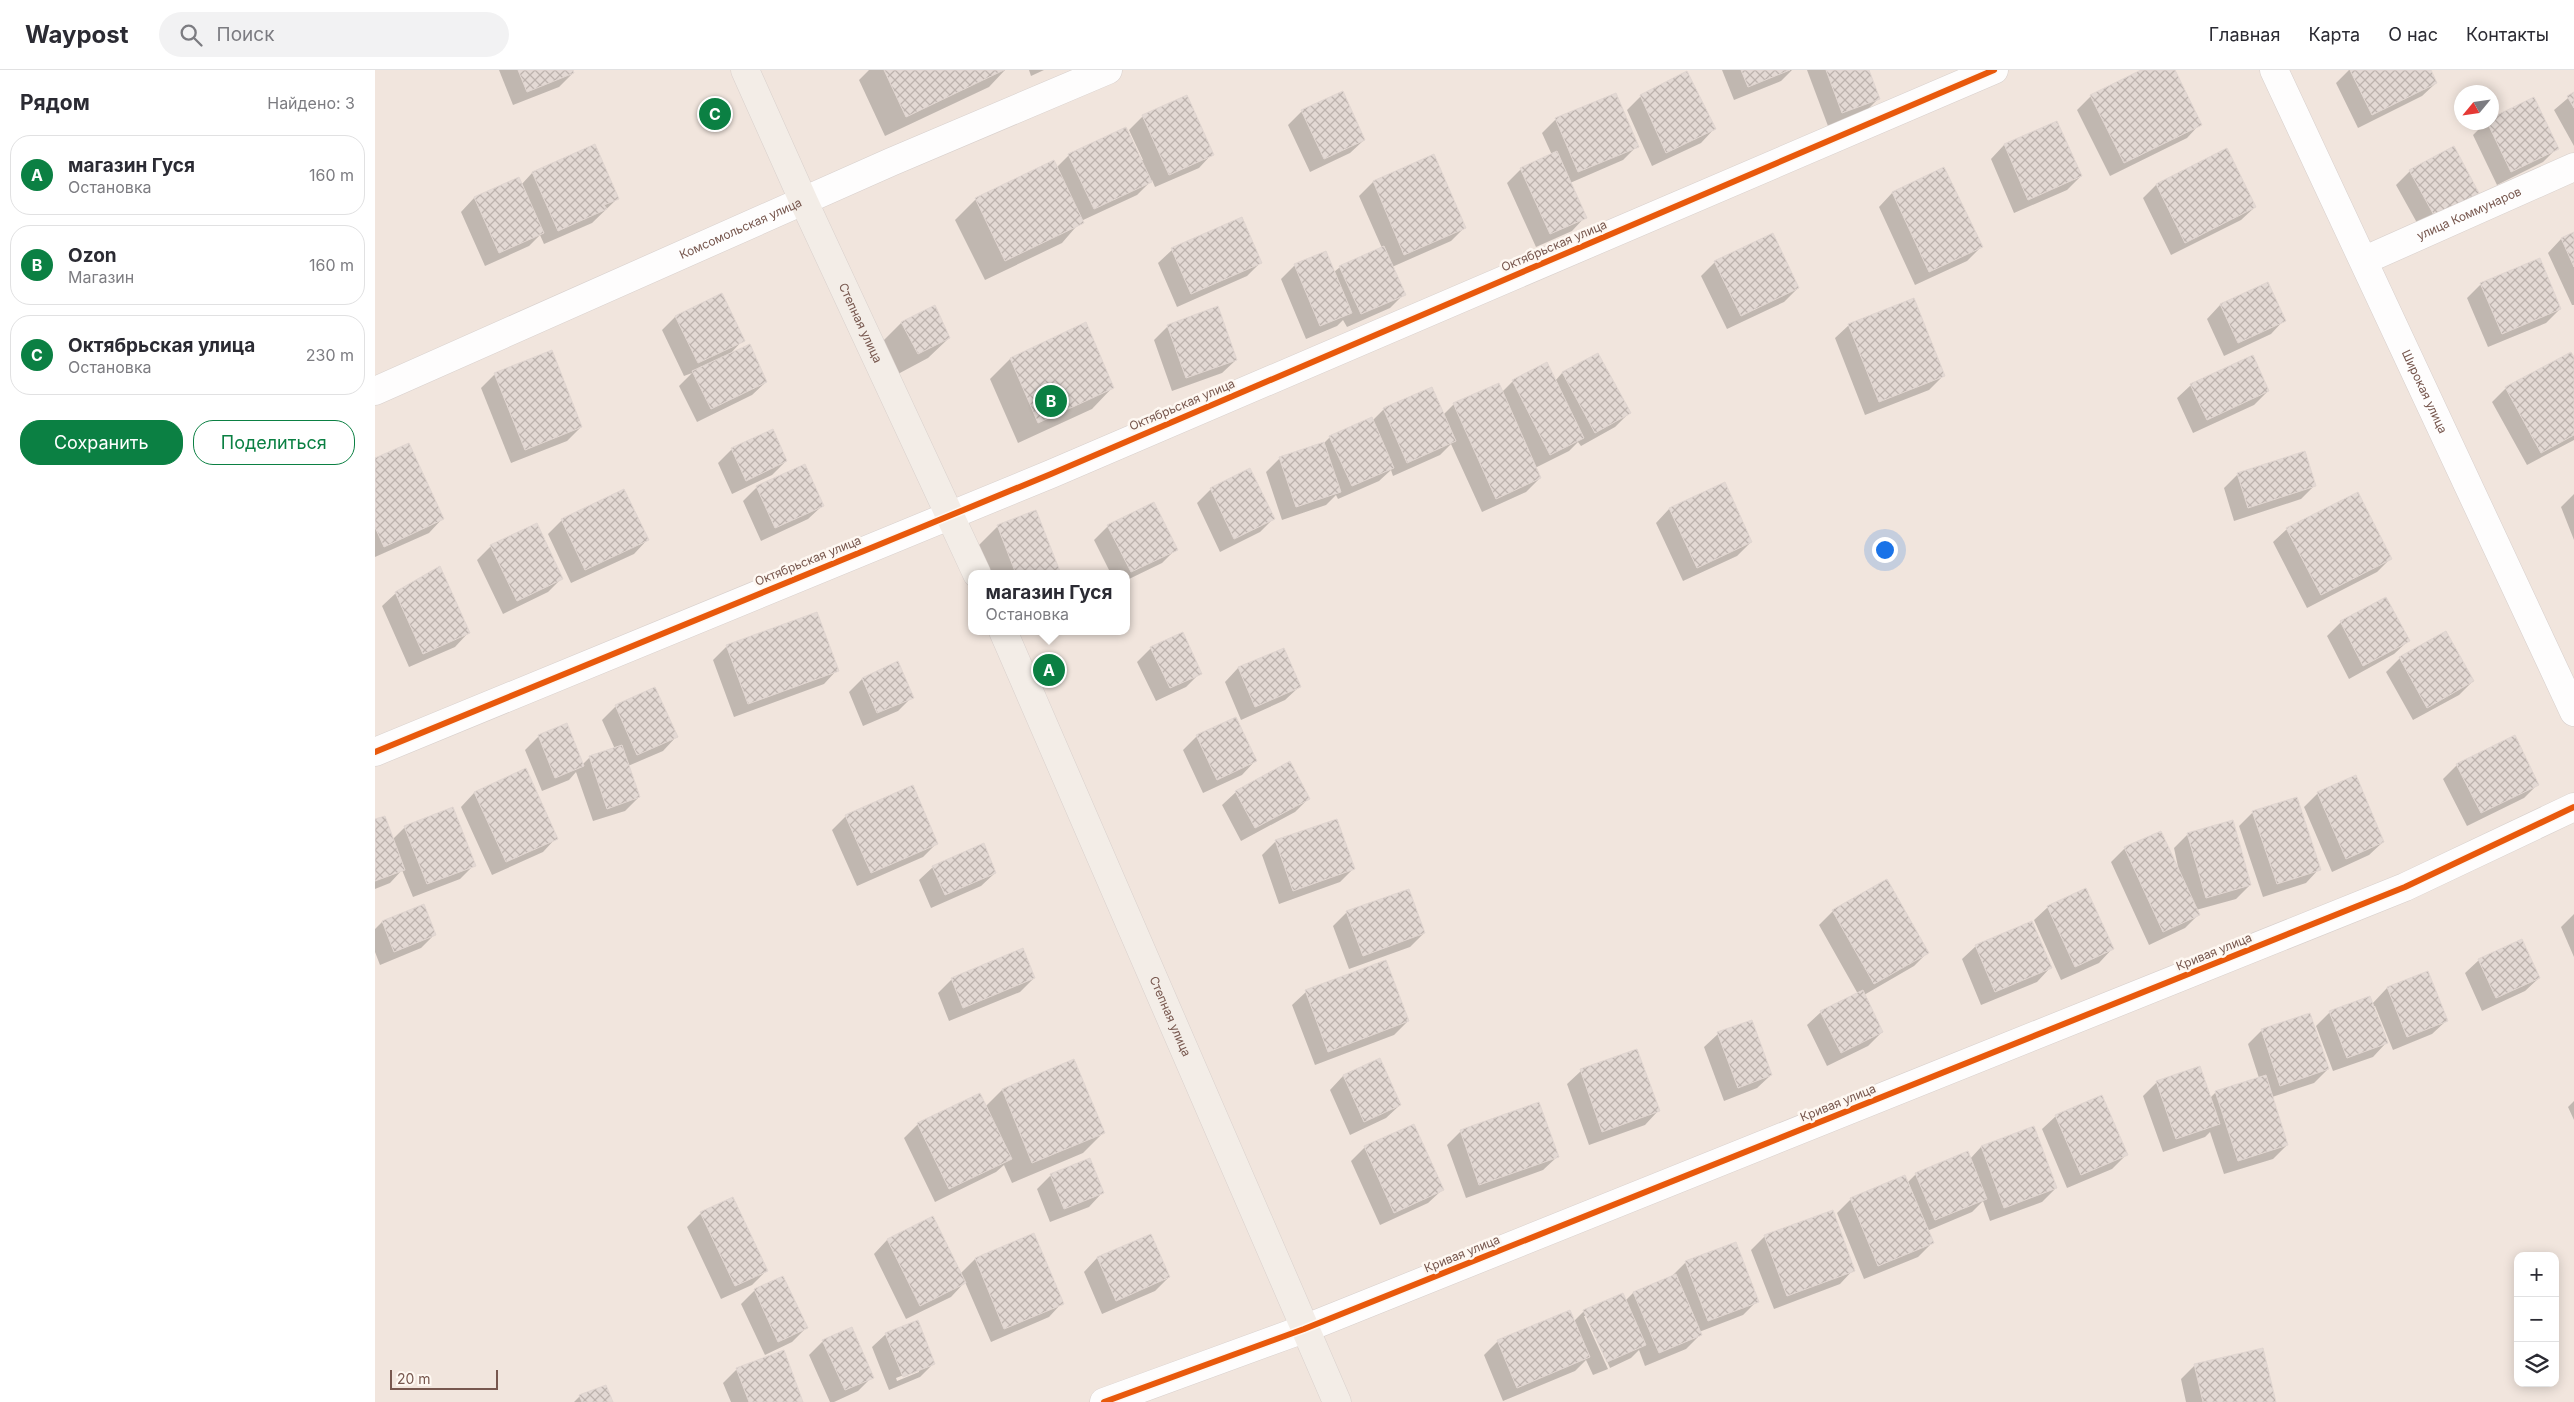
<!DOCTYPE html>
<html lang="ru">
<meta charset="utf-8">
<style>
body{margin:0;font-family:Inter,sans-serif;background:#f2f2f3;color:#2b2b33}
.controls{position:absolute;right:15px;bottom:15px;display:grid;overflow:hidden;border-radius:10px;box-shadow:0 2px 12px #0003}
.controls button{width:45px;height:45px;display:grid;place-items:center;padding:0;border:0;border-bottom:1px solid #e1e1e2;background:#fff;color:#2b2b33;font:25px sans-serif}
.compass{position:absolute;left:2079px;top:15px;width:45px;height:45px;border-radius:50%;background:#fff;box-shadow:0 2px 12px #0003;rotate:241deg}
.scale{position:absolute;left:15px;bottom:12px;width:108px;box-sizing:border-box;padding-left:5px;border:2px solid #77574e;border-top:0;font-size:14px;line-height:18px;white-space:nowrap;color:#77574e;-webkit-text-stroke:4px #fef8f2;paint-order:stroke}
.you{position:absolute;left:1509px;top:479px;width:18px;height:18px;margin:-12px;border:4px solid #fff;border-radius:50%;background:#1a73e8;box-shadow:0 0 0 8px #1a73e833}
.badge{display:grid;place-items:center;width:32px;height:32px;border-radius:50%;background:#0b8043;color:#fff;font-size:16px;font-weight:700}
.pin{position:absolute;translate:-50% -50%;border:2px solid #fff;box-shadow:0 1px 5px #0006}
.popup{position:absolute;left:593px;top:500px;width:162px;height:65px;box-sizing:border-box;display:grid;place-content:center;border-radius:10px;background:#fff;filter:drop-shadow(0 1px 4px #0005);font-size:16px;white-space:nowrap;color:#7c7c81}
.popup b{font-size:19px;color:#2b2b33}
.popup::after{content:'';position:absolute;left:50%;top:100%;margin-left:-10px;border:10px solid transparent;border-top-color:#fff}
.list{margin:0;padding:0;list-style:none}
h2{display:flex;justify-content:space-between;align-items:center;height:65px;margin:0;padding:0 20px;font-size:21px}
h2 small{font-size:16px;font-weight:400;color:#7c7c81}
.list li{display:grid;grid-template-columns:32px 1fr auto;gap:15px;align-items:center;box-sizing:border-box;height:80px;margin:0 10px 10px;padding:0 10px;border:1px solid #e1e1e2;border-radius:20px}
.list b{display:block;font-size:19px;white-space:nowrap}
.list p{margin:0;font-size:16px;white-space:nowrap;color:#7c7c81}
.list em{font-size:16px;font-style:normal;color:#7c7c81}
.actions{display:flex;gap:10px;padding:15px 20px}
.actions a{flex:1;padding:11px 0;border:1px solid #0b8043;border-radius:20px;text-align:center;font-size:18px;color:#0b8043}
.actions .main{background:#0b8043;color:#fff}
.icon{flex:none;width:28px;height:28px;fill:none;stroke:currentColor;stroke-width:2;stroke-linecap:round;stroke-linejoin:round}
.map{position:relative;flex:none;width:2199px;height:1332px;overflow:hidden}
header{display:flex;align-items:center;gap:30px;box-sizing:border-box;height:70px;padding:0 25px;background:#fff;border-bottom:1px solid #e1e1e2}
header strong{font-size:24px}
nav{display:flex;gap:28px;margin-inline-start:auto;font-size:18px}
.search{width:350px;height:45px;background:#f2f2f3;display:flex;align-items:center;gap:12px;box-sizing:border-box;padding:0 18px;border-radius:28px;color:#7c7c81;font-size:19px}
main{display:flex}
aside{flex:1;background:#fff}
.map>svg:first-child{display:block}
</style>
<header>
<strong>Waypost</strong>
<div class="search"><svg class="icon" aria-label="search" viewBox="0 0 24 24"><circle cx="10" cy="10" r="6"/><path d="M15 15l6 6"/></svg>Поиск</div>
<nav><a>Главная</a><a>Карта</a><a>О нас</a><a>Контакты</a></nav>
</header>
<main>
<aside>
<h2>Рядом<small>Найдено: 3</small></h2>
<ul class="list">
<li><span class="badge">A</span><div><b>магазин Гуся</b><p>Остановка</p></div><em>160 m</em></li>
<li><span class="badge">B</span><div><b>Ozon</b><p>Магазин</p></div><em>160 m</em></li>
<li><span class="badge">C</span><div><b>Октябрьская улица</b><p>Остановка</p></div><em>230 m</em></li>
</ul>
<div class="actions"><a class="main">Сохранить</a><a>Поделиться</a></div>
</aside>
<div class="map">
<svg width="2199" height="1332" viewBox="0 0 2199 1332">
<defs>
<pattern id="building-cross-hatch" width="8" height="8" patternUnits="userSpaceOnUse" patternTransform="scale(1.25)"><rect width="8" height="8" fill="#e3d9d4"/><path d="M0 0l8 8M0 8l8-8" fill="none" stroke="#bdb3ae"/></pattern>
</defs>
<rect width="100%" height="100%" fill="#f8f3ef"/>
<path fill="#f1e5dd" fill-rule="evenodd" d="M0,0H2199V1332H0ZM2086,22H2116V52H2086ZM596,504H752V561H596ZM2143,1186H2180V1313H2143Z"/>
<path fill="#0003" fill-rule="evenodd" d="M124,0H197L198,3L184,17L138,35Z
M494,0H630L614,17L510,66L484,10Z
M654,0H669L656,6Z
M1347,0H1417L1406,11L1359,30Z
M1432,0H1493L1503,29L1489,43L1453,56Z
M1769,0H1798L1825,54L1812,68L1735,106L1702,40L1716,26Z
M1974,0H2054L2061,13L2047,26L1983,58L1961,13Z
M2199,23V76L2179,40Z
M1266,26L1339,59L1326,73L1277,96L1252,40Z
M927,41L989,70L975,83L935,102L913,55Z
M768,46L837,84L824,98L780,117L777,110L762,125L706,151L687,173L610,210L580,150L601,129L678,92L681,98L694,85L768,90L754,60Z
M1181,49L1262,76L1248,90L1195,113L1210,147L1197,161L1161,177L1132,113L1146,99L1177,85L1167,63Z
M1682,52L1706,106L1692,120L1639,143L1616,89L1629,75Z
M2111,52H2116L2182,78L2168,92L2122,115L2098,65Z
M1852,80L1880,137L1866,150L1796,185L1768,128L1781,115Z
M1058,86L1089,158L1076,171L1017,197L1029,224L1015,238L972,257L968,250L962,256L931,269L906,209L919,196L951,182L959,202L965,197L1007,178L984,126L998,112Z
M1569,99L1606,177L1592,191L1540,215L1504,137L1517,123Z
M2035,101L2102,123L2089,136L2046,160L2021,115Z
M157,103L243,128L217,153L169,174L165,165L154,176L110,196L86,142L99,128L143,108L146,115Z
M2199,163V235H2197L2173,183L2186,169Z
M797,180L886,192L872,206L802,237L783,193Z
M1340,192L1423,218L1409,232L1352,259L1326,206Z
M1892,214L1909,250L1896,264L1849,286L1832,249L1845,235Z
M2106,214L2185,239L2171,253L2113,277L2092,228Z
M559,237L574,268L553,288L523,304L506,273L526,253Z
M300,247L368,270L355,284L391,312L377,325L322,352L304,316L317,303L309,306L287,260Z
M710,254L737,318L717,339L643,373L615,309L635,289Z
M1474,255L1568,306L1554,320L1490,345L1460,268Z
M793,256L861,290L847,303L797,321L779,270Z
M1222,284L1254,343L1240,357L1206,376L1203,372L1194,381L1160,398L1165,408L1151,422L1107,442L1076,374L1065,385L1018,406L1016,400L1004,411L963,429L961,425L951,435L907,450L891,402L905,388L948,374L955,367L997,351L1009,339L1068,345L1079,334L1127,322L1138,311H1180L1187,303Z
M2199,290V370L2152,395L2117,332L2131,318Z
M120,304L206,357L192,371L136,393L106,318Z
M1816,315L1893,321L1879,335L1818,363L1802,328Z
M357,379L411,391L397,405L357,424L343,393Z
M0,389L67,449L54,463L0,487Z
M875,400L898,449L885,462L845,482L822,433L836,419Z
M1863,404L1940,415L1926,429L1859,451L1849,418Z
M382,417L447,436L433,449L386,471L368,431Z
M2199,424V470L2186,437Z
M1294,439L1376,472L1362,486L1308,511L1281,453Z
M187,450L272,470L259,484L196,513L173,464Z
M623,456L684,504H613L603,476Z
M733,456L801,479L787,493L752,510V504H736L719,470Z
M1912,459L2016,488L2002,502L1932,538L1898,472Z
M116,476L187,508L173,522L128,544L102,490Z
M21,523L93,563L80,577L34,597L7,536Z
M2010,528L2033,571L2019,584L1974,609L1952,566L1966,552Z
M352,576L462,600L449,614L359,647L338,590Z
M776,578L825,603L811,617L781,631L762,592Z
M908,579L924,617L910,630L866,650L850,612L863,598Z
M2025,588L2098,611L2084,625L2038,650L2011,602Z
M487,609L537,627L523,641L488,656L474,622Z
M241,636L301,667L288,681L253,696L264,727L250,741L218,751L201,702L194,710L167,721L150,680L164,666L207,695L215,687L240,679L227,650Z
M822,666L880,691L867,705L828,723L808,680Z
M2082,695L2163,714L2149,728L2092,756L2068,709Z
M150,700L181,768L168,782L117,805L86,737L99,723Z
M1980,707L2008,772L1994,785L1957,802L1929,737L1943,723Z
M861,722L933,729L920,742L866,771L847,735Z
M1878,742L1944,799L1931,813L1888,827L1864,756Z
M471,746L562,773L548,787L482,816L457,760Z
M0,751L17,770L30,757L99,795L85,809L38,827L27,800L15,813L0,819Z
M1813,764L1875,815L1861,829L1821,840L1823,845L1810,858L1774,875L1736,792L1750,778L1805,806L1799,778Z
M901,771L978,799L965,812L904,834L887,785Z
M558,797L620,803L606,816L556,838L544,810Z
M48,835L60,864L46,878L5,895L0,882V859L7,852Z
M1673,837L1737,879L1724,893L1686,910L1659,850Z
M1458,841L1552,883L1539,896L1489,925L1507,962L1493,976L1452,996L1432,955L1446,942L1483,924L1444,855Z
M972,842L1049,863L1035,877L974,899L958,856Z
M2199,844V887L2186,857Z
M1601,876L1675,898L1662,912L1606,935L1587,889Z
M2104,890L2164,908L2150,921L2107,941L2090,903Z
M2052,903L2071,951L2057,964L2018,980L2000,936H1998L2011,973L1998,987L1958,1001L1941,956L1955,942L1997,934L2012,918Z
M659,908L645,922L574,951L563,923L577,909Z
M931,922L1033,951L1019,965L940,995L917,935Z
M1887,960L1953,999L1939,1013L1897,1027L1912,1075L1898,1089L1849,1104L1835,1062L1830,1067L1788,1082L1768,1026L1782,1012L1835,1028L1841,1022L1884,1008L1873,974Z
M1343,964L1396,1005L1382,1018L1349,1031L1329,977Z
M1005,990L1025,1035L1011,1048L975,1065L955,1020L968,1006Z
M699,991L729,1062L708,1083L637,1113L629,1095L621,1102L560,1132L529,1068L543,1054L610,1037L627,1020Z
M1206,1001L1283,1041L1270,1055L1214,1075L1192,1014Z
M2199,1031V1050L2193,1037Z
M1681,1046L1751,1085L1737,1099L1692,1118L1667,1059Z
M1658,1058L1681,1118L1667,1132L1615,1151L1608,1131L1597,1142L1552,1161L1557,1173L1543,1187L1489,1209L1462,1143L1476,1129L1532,1113L1541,1104L1595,1089L1606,1077Z
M1086,1061L1182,1087L1168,1100L1091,1128L1072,1075Z
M990,1077L1067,1120L1053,1133L1005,1155L976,1091Z
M676,1105L727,1123L714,1137L675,1152L662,1119Z
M326,1143L391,1201L377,1215L346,1229L312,1157Z
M557,1148L585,1204L600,1189L658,1164L687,1233L674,1247L616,1272L590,1212L576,1227L531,1249L499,1184L512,1170Z
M775,1165L794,1207L780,1221L727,1244L709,1202L722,1188Z
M1390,1166L1478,1200L1465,1214L1399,1239L1376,1180Z
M1311,1192L1382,1231L1368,1245L1324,1262L1325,1265L1311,1279L1270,1296L1264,1280L1256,1288L1235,1298L1212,1246H1209L1233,1299L1218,1305L1211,1290L1200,1301L1128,1331L1109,1285L1123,1271L1199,1251L1209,1241L1250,1231L1258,1223L1297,1206Z
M380,1220L431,1258L417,1272L390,1285L366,1234Z
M511,1264L559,1293L545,1307L514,1320L497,1277ZM544,1299V1302L522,1311L521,1308Z
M448,1271L497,1307L483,1321L459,1332H455L434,1285Z
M1820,1295L1899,1332H1811L1806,1309Z
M362,1299L427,1332H356L348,1313Z
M205,1326L237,1332H199Z"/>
<path fill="url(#building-cross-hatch)" stroke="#e1d6d1" d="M143,0H198L199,3L152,22Z
M509,0H629L531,47Z
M1366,0H1415L1373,17Z
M1451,0H1494L1505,29L1467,43Z
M1766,0H1800L1827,55L1749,93L1715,25Z
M1975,0H2056L2062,13L1997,45Z
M1312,1L1341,59L1291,83L1265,25Z
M968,21L990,70L949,89L926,40Z
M2199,22V38L2192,26Z
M1241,23L1264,77L1203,102L1180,48Z
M812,25L839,85L794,105L767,45Z
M2159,27L2184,79L2136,102L2112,52H2116V48Z
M1682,51L1707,106L1653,130L1629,74Z
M751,57L777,112L719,139L693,84Z
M220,74L244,129L229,135L232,139L183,161L157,102Z
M2079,76L2104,123L2060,147L2034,100Z
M1852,78L1881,137L1810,173L1781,114Z
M1182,81L1212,148L1175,164L1145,98Z
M1059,84L1091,158L1029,185L998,111Z
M679,90L709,153L630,191L600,128Z
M1569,97L1608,177L1554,202L1517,122Z
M144,107L169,163L124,183L99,127Z
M867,147L887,193L816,224L796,178Z
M2199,162V197L2186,168Z
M1398,163L1424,218L1366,246L1339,191Z
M1009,176L1031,225L986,244L964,196Z
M951,181L977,243L945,256L919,194Z
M2165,188L2186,239L2127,264L2105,213Z
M1893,212L1911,251L1863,273L1845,234Z
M347,223L370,271L323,293L300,246Z
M1539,228L1570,306L1504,332L1473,254Z
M560,235L575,268L543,284L526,252Z
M843,236L862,290L811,308L792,255Z
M711,252L739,318L663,353L635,288Z
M375,274L392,312L336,339L317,301Z
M177,280L207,357L150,380L119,303Z
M2196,282L2199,287V365L2166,383L2130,317Z
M1223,283L1256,343L1220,363L1187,302Z
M1878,285L1894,321L1832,350L1815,314Z
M1172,292L1209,368L1175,385L1137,310Z
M1124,313L1166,408L1121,429L1078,333Z
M1057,317L1081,371L1032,393L1008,338Z
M997,347L1019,398L977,416L954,366Z
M398,359L412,391L371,411L356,378Z
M949,372L966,422L921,437L904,387Z
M34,373L69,449L9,477L0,457V388Z
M1930,381L1941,416L1873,438L1862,403Z
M430,394L449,436L400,458L381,416Z
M875,398L900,449L859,469L835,418Z
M1350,412L1377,472L1322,498L1294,438Z
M249,419L274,470L210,500L186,449Z
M1983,422L2017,489L1946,525L1911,458Z
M779,432L803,480L756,502L732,455Z
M661,440L686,504H641L622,455Z
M162,453L188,509L142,531L115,475Z
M65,496L95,563L48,584L20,522Z
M2011,527L2035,571L1988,596L1965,551Z
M442,542L464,601L373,634L351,575Z
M2071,561L2099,611L2052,638L2024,587Z
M808,562L827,604L795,618L775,577Z
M909,578L926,617L880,637L863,597Z
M523,591L539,628L502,643L487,608Z
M280,617L303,667L262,685L240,635Z
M861,647L882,691L842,710L821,665Z
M192,653L209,696L180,708L163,665Z
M2140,665L2164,715L2106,743L2081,694Z
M247,675L265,727L232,739L214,686Z
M915,691L935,729L880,758L860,721Z
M151,698L183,769L131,792L99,722Z
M1981,705L2009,772L1971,789L1942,722Z
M538,715L563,774L496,803L470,745Z
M1922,727L1946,800L1902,814L1877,741Z
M78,737L101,796L52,814L29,756Z
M10,746L30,800L0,811V749Z
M962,749L980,799L918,821L900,770Z
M1858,750L1876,815L1831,828L1812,763Z
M1786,761L1825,845L1788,862L1749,777Z
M609,773L621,803L570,825L557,796Z
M1512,809L1554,883L1499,914L1457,840Z
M1711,818L1739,879L1700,897L1672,836Z
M1034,819L1050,863L988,886L971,841Z
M49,834L61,865L19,882L7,851Z
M1657,851L1677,898L1620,922L1600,875Z
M2147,869L2165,908L2121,928L2103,889Z
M648,878L660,908L588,938L576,908Z
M1011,890L1034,951L953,982L930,920Z
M2053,901L2073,951L2032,967L2012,917Z
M1488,920L1508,962L1466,983L1445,941Z
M1995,926L2013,973L1972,988L1954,941Z
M1935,943L1954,999L1905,1016L1886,959Z
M1377,950L1397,1005L1363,1018L1342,962Z
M1262,979L1285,1041L1227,1062L1205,999Z
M1005,988L1026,1035L989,1052L968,1005Z
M699,989L730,1063L657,1093L627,1019Z
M1825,996L1845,1054L1801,1069L1781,1011Z
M1891,1005L1913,1075L1863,1091L1840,1021Z
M605,1023L637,1089L574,1119L542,1053Z
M1727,1025L1753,1085L1706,1105L1680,1045Z
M1164,1032L1184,1087L1104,1115L1085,1060Z
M1039,1054L1069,1120L1019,1143L989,1076Z
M1659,1056L1682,1118L1629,1138L1606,1076Z
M1593,1081L1612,1129L1560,1150L1540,1103Z
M715,1088L729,1123L689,1139L675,1104Z
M1530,1105L1559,1173L1503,1196L1475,1128Z
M358,1127L393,1201L360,1216L325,1142Z
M1458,1140L1480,1201L1412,1226L1389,1165Z
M558,1146L591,1213L545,1236L512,1169Z
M659,1163L689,1234L629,1259L600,1188Z
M776,1164L795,1207L741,1231L722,1187Z
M1361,1172L1384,1232L1333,1251L1310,1191Z
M1301,1204L1327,1265L1284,1283L1258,1222Z
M408,1206L433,1258L403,1272L379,1219Z
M1248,1223L1271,1275L1232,1292L1208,1240Z
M1195,1240L1215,1287L1142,1318L1122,1270Z
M543,1250L560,1294L528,1307L510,1263Z
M477,1257L499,1308L470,1320L447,1270Z
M1888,1278L1901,1332H1828L1819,1294Z
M409,1280L428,1332H374L361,1298Z
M231,1315L238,1332H207L204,1325Z"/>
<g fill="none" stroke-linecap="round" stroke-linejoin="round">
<g stroke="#d7cfcc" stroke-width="29">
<g id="minor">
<path id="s1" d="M1899,0L2199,642"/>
<path id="s2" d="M1990,190L2199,97"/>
<path id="s3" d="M0,321L516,92L733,0"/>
<path d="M0,682L676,404L1619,0"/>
<path d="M729,1332L929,1259L2030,817L2199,737"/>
</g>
</g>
<g stroke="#d9d0cc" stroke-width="29">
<g id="major">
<path id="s4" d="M370,0L429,132L602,504"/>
<path id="s5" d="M628,561L962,1332"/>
</g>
</g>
<use href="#minor" stroke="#fefdfd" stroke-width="28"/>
<use href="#major" stroke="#f3ede7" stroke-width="28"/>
<g stroke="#fef8f2" stroke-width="9">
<path id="cycleway" d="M0,682L676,404L1619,0
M729,1332L929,1259L2030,817L2199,737"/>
</g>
<use href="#cycleway" stroke="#e8590c" stroke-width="6"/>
</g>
<g text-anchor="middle" stroke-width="5" stroke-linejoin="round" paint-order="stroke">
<g font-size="12" fill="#77574e" stroke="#fef8f2">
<text dy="4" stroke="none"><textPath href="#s2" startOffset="114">улица Коммунаров</textPath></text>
<text dy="4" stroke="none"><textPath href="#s3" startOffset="400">Комсомольская улица</textPath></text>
<text transform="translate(1179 176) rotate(-23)" y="4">Октябрьская улица</text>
<text dy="4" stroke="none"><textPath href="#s4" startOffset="278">Степная улица</textPath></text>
<text dy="4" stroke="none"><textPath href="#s1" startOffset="355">Широкая улица</textPath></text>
<text transform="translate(807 335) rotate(-23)" y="4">Октябрьская улица</text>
<text transform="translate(433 491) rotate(-22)" y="4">Октябрьская улица</text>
<text transform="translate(1839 882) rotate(-22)" y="4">Кривая улица</text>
<text dy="4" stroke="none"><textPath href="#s5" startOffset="420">Степная улица</textPath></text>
<text transform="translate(1463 1033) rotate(-22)" y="4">Кривая улица</text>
<text transform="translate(1087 1184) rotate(-22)" y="4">Кривая улица</text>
</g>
</g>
</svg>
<div class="controls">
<button>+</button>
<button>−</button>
<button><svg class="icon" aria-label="layers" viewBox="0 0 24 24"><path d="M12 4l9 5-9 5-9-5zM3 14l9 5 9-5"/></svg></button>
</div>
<svg class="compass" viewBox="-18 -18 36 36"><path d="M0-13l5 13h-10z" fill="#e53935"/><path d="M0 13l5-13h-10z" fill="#7c7c81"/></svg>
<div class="scale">20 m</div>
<div class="you"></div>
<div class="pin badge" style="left:674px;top:600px">A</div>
<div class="popup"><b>магазин Гуся</b>Остановка</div>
<div class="pin badge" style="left:676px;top:331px">B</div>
<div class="pin badge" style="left:340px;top:44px">C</div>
</div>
</main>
